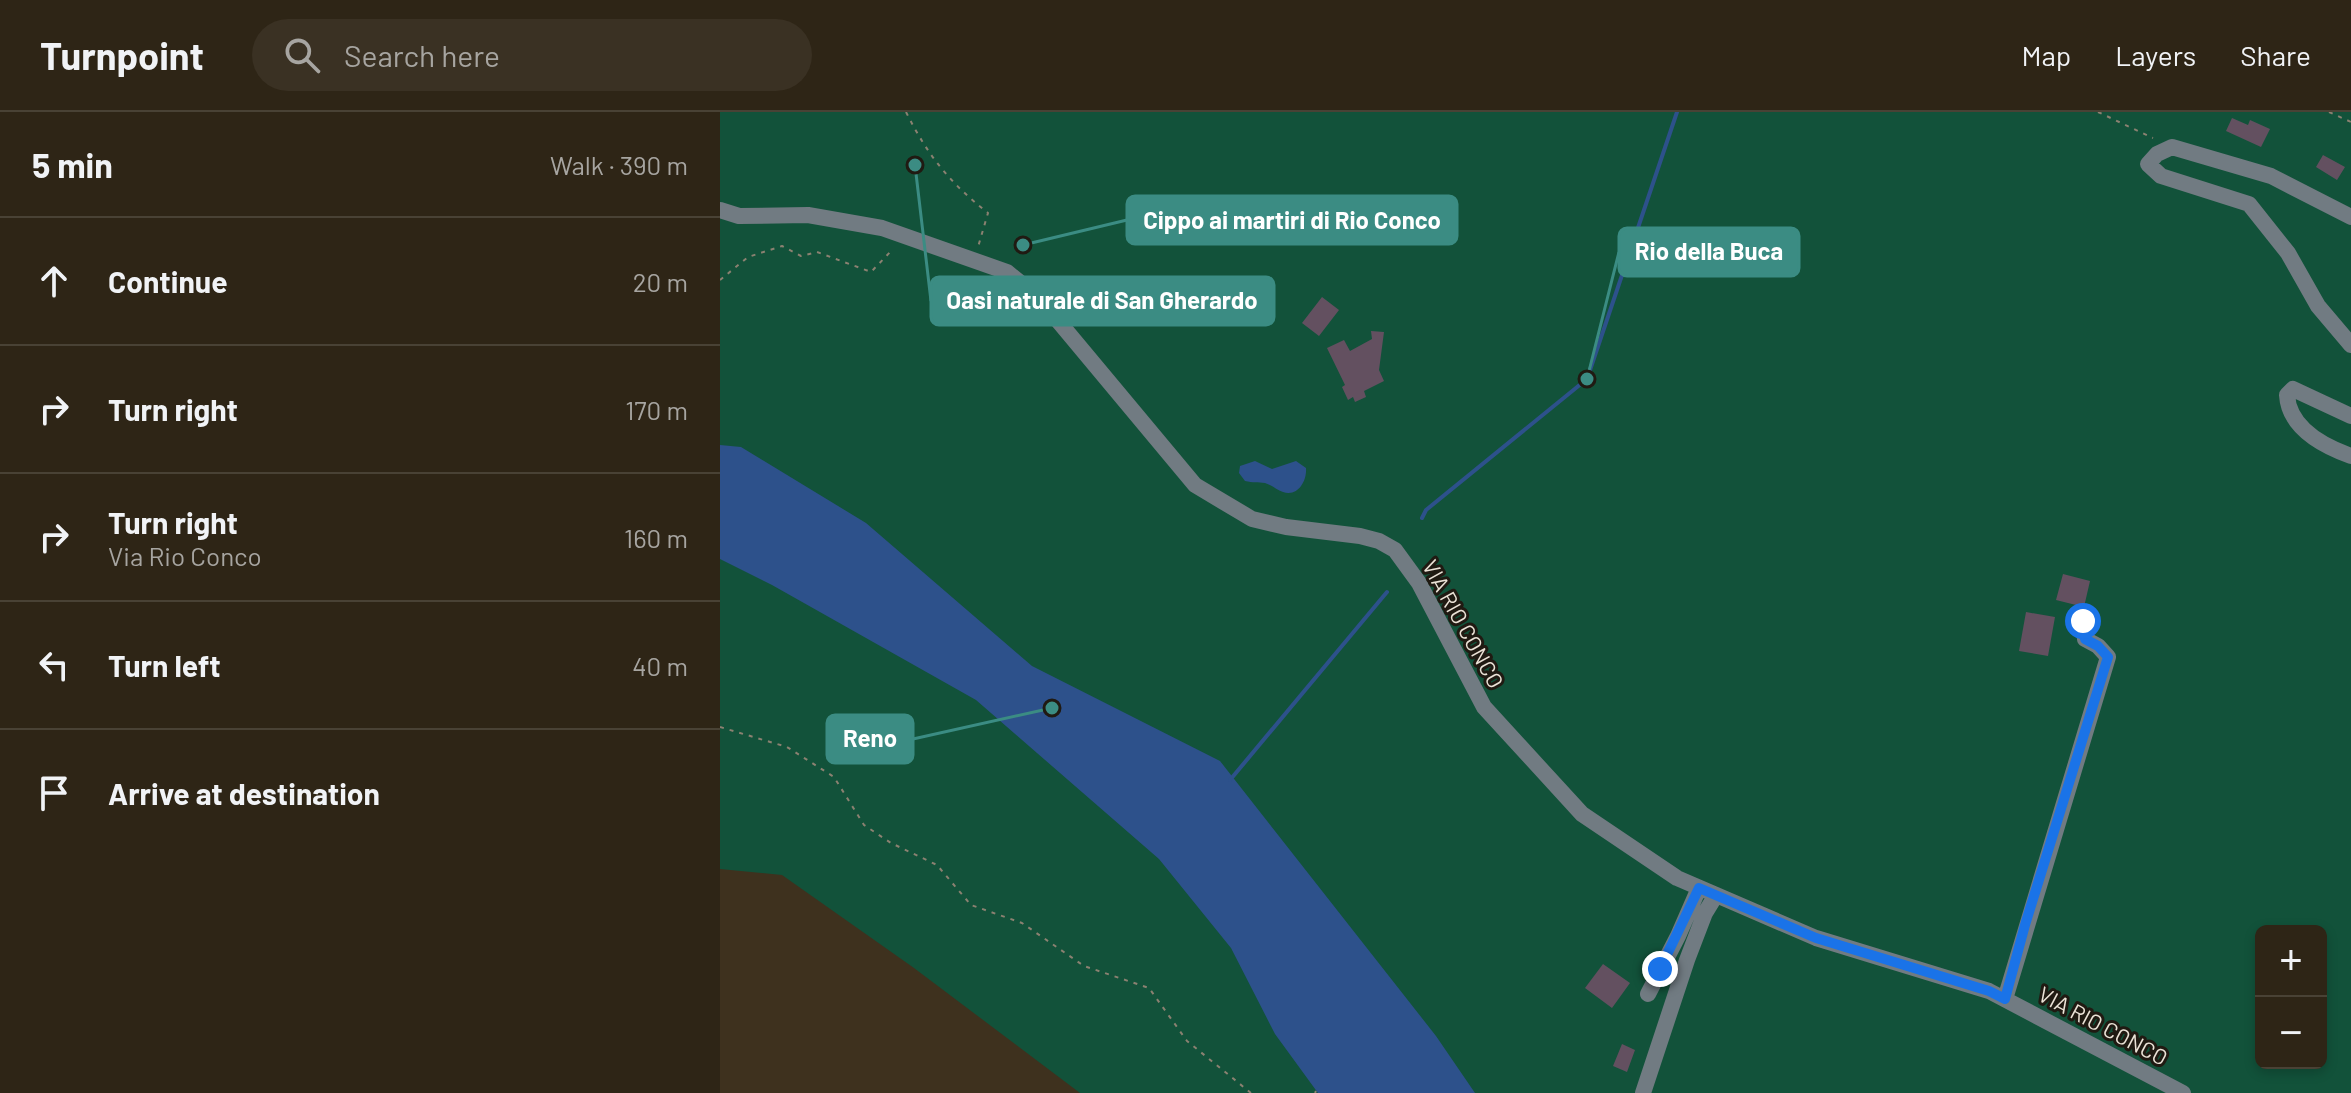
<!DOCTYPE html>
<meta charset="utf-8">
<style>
body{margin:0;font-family:Barlow,sans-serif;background:#3a3123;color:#f1f3f6}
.controls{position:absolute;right:24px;bottom:24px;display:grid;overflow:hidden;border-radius:12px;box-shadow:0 4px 12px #0003}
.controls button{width:72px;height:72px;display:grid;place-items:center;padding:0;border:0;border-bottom:2px solid #494235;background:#2e2516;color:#f1f3f6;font:40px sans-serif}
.stop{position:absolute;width:24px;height:24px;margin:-18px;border:6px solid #1a73e8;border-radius:50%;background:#fff}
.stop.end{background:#1a73e8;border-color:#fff;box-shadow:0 2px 8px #0008}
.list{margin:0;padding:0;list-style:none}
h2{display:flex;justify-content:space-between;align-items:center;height:104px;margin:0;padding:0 32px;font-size:34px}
h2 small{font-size:26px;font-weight:400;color:#a7a5a1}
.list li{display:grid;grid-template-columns:52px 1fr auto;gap:24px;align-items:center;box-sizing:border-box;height:128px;padding:0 32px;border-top:2px solid #494235}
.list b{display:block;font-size:30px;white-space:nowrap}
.list p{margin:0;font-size:26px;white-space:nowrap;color:#a7a5a1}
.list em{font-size:26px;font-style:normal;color:#a7a5a1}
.icon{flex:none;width:44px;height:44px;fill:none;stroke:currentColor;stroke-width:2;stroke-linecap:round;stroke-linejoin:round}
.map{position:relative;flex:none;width:1631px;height:981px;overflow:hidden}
header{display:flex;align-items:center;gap:48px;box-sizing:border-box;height:112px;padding:0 40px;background:#2e2516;border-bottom:2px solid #494235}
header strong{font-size:38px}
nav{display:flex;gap:44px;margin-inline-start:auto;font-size:28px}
.search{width:560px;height:72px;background:#3a3123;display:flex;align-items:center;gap:20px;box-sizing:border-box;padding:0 28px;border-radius:44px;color:#a7a5a1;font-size:30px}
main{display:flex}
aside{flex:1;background:#2e2516}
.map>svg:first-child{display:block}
</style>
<header>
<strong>Turnpoint</strong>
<div class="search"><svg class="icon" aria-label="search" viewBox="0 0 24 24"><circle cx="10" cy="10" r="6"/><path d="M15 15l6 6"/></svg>Search here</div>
<nav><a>Map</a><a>Layers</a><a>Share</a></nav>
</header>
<main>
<aside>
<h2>5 min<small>Walk · 390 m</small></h2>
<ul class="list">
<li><svg class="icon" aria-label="ahead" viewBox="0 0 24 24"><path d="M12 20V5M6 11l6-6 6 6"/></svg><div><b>Continue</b></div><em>20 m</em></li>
<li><svg class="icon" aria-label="right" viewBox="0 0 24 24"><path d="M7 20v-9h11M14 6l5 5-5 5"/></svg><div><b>Turn right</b></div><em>170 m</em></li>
<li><svg class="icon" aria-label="right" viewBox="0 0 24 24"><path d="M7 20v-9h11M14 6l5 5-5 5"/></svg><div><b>Turn right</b><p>Via Rio Conco</p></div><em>160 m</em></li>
<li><svg class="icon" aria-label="left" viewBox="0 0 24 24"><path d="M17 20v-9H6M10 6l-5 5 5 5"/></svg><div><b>Turn left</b></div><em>40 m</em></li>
<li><svg class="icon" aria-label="arrive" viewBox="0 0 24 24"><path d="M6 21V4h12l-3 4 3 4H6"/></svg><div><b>Arrive at destination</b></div></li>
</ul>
</aside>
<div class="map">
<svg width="1631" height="981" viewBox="0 0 1631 981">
<rect width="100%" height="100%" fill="#3e311e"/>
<path fill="#12523a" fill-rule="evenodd" d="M0,0H1631V981H360L194,856L62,763L0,757ZM1541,819H1601V951H1541Z"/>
<path fill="#2d518b" d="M0,333L21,335L146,411L312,554L500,649L716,924L755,981H598L555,922L511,836L439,747L256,588L52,473L0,447Z
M535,349L552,357L576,349L586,356C587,369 578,385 563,380C556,378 552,373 545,371C538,370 533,371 525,369L519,361L520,354Z"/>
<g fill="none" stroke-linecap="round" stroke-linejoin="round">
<path stroke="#2d518b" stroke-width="4" d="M702,406L706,398L867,267L957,0
M510,668L667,480"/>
</g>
<path fill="#635060" d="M1512,6L1528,13L1530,8L1550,17L1541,35L1506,19Z
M1603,43L1625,55L1617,68L1596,55Z
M602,185L619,198L599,224L582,211Z
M651,219L664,220L659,258L664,269L644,279L646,285L635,290L633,285L628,288L622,275L625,273L607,236L624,228L630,239L652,227Z
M1343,462L1370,469L1364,495L1336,488Z
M1306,500L1335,505L1328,544L1299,539Z
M883,852L910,871L892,896L865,876Z
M902,932L915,938L907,960L893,954Z"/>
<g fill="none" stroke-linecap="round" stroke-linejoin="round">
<path stroke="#8b8171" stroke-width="2" stroke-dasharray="4 6" stroke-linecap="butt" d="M186,0C208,44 230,71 268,101L258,135
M1378,0L1433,26
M1609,0L1631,10
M0,168L28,145L62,134L81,144L97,140L151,160L173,137
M0,615L67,635L114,665L144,713L171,731L217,753L251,793L302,811L364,854L429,876L467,929L531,981
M595,981L596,979"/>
<path stroke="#717b82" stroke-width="16" d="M0,98L19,104L88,103L162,116L287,160L319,186L475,373L532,407L566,415L640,424L659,429L675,438L699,471L764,595L862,702L957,766L1096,826L1269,879L1463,981
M1631,105L1551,64L1452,35L1437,42L1428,52L1441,64L1529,92L1568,141L1598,194L1631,233
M1631,304L1573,277L1567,283C1569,316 1603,334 1631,344
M928,882L958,824L979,776
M1285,887L1388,545L1378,534L1365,527L1363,509
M923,981L967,848L985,801L996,783"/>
</g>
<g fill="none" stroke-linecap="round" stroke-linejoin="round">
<path stroke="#1a73e8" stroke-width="10" d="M940,857L979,776L1096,826L1269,879L1285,887L1305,813L1388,545L1378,534L1365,527L1363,509"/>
</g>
<g text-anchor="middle" stroke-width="6" stroke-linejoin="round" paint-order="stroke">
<g font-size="22" fill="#ebe3d7" stroke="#201a12">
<text transform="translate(743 512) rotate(61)" y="8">VIA RIO CONCO</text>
<text transform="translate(1383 914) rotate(28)" y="8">VIA RIO CONCO</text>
</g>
</g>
<path fill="none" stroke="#3b8c83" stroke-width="3" d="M303 133L407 108M867 267L899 140M195 53L211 189M332 596L193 627"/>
<g fill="#3b8c83" stroke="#201a12" stroke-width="3">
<circle cx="303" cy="133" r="8"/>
<circle cx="867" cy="267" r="8"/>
<circle cx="195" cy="53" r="8"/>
<circle cx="332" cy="596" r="8"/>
</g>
<g fill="#3b8c83" stroke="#3b8c83" stroke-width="3">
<rect x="407" y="84" width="330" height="48" rx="8"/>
<rect x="899" y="116" width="180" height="48" rx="8"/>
<rect x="211" y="165" width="343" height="48" rx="8"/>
<rect x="107" y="603" width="86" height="48" rx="8"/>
</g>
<g font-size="24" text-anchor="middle" font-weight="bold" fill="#fff">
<text x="572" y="117">Cippo ai martiri di Rio Conco</text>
<text x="989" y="148">Rio della Buca</text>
<text x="382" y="197">Oasi naturale di San Gherardo</text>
<text x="150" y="635">Reno</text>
</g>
</svg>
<div class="controls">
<button>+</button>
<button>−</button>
</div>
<div class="stop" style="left:1363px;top:509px"></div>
<div class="stop end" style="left:940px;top:857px"></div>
</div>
</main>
